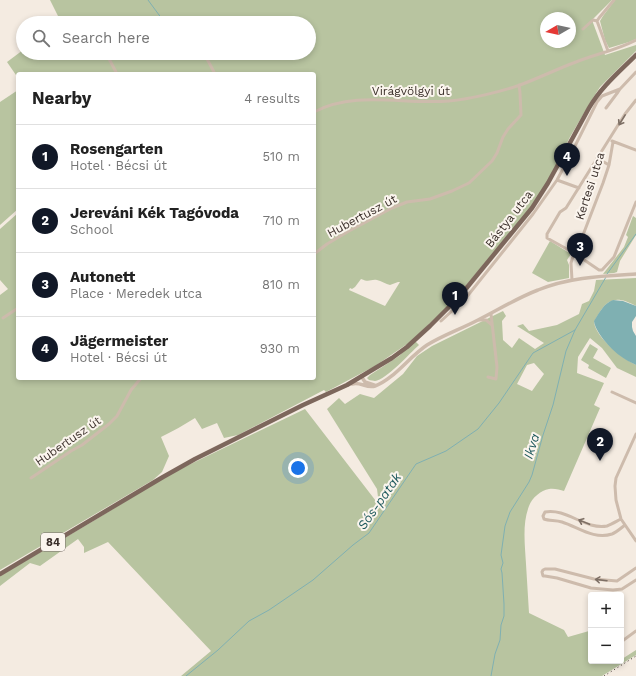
<!DOCTYPE html>
<meta charset="utf-8">
<style>
body{margin:0;font-family:"Work Sans",sans-serif;background:#f2f2f2;color:#222}
.controls{position:absolute;right:12px;bottom:12px;display:grid;overflow:hidden;border-radius:4px;box-shadow:0 2px 6px #0003}
.controls button{width:36px;height:36px;display:grid;place-items:center;padding:0;border:0;border-bottom:1px solid #e0e0e0;background:#fff;color:#222;font:20px sans-serif}
.compass{position:absolute;left:540px;top:12px;width:36px;height:36px;border-radius:50%;background:#fff;box-shadow:0 2px 6px #0003;rotate:261deg}
.you{position:absolute;left:298px;top:468px;width:14px;height:14px;margin:-10px;border:3px solid #fff;border-radius:50%;background:#1a73e8;box-shadow:0 0 0 6px #1a73e833}
.badge{display:grid;place-items:center;width:26px;height:26px;border-radius:50%;background:#111827;color:#fff;font-size:13px;font-weight:700}
.pin{position:absolute;translate:-50% -33px;filter:drop-shadow(0 1px 2px #0008)}
.pin::after{content:'';position:absolute;top:21px;width:14px;height:12px;background:inherit;clip-path:polygon(0 0,100% 0,50% 100%)}
.list{margin:0;padding:0;list-style:none}
h2{display:flex;justify-content:space-between;align-items:center;height:52px;margin:0;padding:0 16px;font-size:17px}
h2 small{font-size:13px;font-weight:400;color:#767676}
.list li{display:grid;grid-template-columns:26px 1fr auto;gap:12px;align-items:center;box-sizing:border-box;height:64px;padding:0 16px;border-top:1px solid #e0e0e0}
.list b{display:block;font-size:15px;white-space:nowrap}
.list p{margin:0;font-size:13px;white-space:nowrap;color:#767676}
.list em{font-size:13px;font-style:normal;color:#767676}
.icon{flex:none;width:22px;height:22px;fill:none;stroke:currentColor;stroke-width:2;stroke-linecap:round;stroke-linejoin:round}
.map{position:relative;flex:none;width:636px;height:676px;overflow:hidden}
.search{position:absolute;background:#fff;box-shadow:0 2px 6px #0003;left:16px;top:16px;width:300px;height:44px;display:flex;align-items:center;gap:10px;box-sizing:border-box;padding:0 14px;border-radius:22px;color:#767676;font-size:15px}
.panel{position:absolute;background:#fff;box-shadow:0 2px 6px #0003;left:16px;top:72px;width:300px;height:308px;border-radius:4px}
.map>svg:first-child{display:block}
</style>
<div class="map">
<svg width="636" height="676" viewBox="0 0 636 676">
<rect width="100%" height="100%" fill="#f4ebe1"/>
<path fill="#b8c4a0" fill-rule="evenodd" d="M50,0H612L592,20L605,55L636,45V51L600,87L591,101L570,137L544,188L527,212L458,295L443,311L410,342L375,366L326,392L324,390L238,435L224,438L217,423L202,429L195,418C184,425 173,431 161,437L169,456L162,472L153,480L0,570V295L8,289L0,280V229L18,213V378H314V74H18V78L7,62L23,50V53H309V23H57L60,20ZM546,18H570V42H546ZM361,279C370,283 370,279 377,280C381,281 386,284 390,285L398,282H400L385,306L349,290L350,288L352,289L355,287Z
M615,0H636V39L629,42L609,48L605,40L600,21L603,16Z
M18,90V209L0,225V102Z
M633,216L636,218V235L620,261L617,272L614,273L603,274L624,247L628,237L626,235Z
M550,241L571,254L567,260L569,265V278L548,282L532,273Z
M636,278V306C613,293 605,301 594,322C596,338 622,358 636,365V377L617,368L602,348L590,338L578,357L577,373L604,383L594,405L600,408L564,491C560,490 554,488 549,489C541,490 532,498 529,506C522,524 525,545 526,564C527,580 528,597 529,613L564,630L568,637L589,631L591,641V661H621V659H622L636,650V655L602,676H181L211,651L108,542L84,553V547L78,539L40,566L30,563L0,586V576L90,523L172,473L305,409L379,505L377,489L327,409L339,398L345,404L360,394L374,398L403,374L417,356L432,346L503,311L506,316L502,321L503,340L512,348L519,338L535,349L544,343L517,326L523,324L529,331L557,325L579,314L582,304L589,301L594,291L596,280ZM534,363L544,374L532,391L517,384L527,365Z
M415,341L419,345C410,353 386,380 375,381C374,381 370,380 369,380L367,378L370,375L399,356Z
M590,344L598,349L593,358L611,368L606,378L588,368L589,365L581,360Z
M595,433L612,440L608,449L592,442Z"/>
<path fill="#7fb0b2" d="M613,300L623,301L636,306V316L632,322V327L633,331L636,336V365C630,362 624,359 619,355C611,349 595,332 594,321C599,313 604,303 613,300Z"/>
<g fill="none" stroke-linecap="round" stroke-linejoin="round">
<path stroke="#7fb0b2" stroke-width="1" d="M148,0L165,23
M607,274L636,234
M186,676L218,650L249,621L269,610L313,580L353,545L369,533L416,464L446,451L478,429L499,403L533,353L575,330
M491,676L495,654L500,640L501,625L504,616V604L502,573L501,569L503,563L501,555L505,526L510,512L529,482L532,475L543,435L553,405L566,351L575,330L606,277"/>
<path stroke="#cdbbac" stroke-width="3" d="M597,21L608,51
M583,29L593,20L597,21L599,18L614,0
M106,53L117,74
M204,53L215,74
M636,100L625,114L566,208L560,212L547,234V238L574,253L599,270H602L614,257L636,202
M606,108L618,92L620,89
M314,112C356,90 404,105 449,101C470,99 500,92 520,85C539,78 557,69 576,62C596,54 617,50 636,40
M612,141L636,150
M597,158L609,165
M557,180L579,188
M314,254L327,244L349,231L392,208L407,202L430,199L452,191L469,183L492,161L497,153L503,137L508,129L521,115L520,93L519,85
M572,280L571,263L574,253L583,235L603,183L609,165L613,142
M3,318L18,308
M479,320H486L492,325
M441,321L465,299L533,214L557,180L572,152L597,102L602,96L620,89L636,72
M488,377L496,379L497,367L491,314
M612,392L636,403
M636,434L616,478L615,486L616,500L621,519L636,541
M31,478L71,451L82,445L109,424L117,416L131,390L141,378
M621,519C617,521 612,524 607,526C585,530 567,508 545,512L543,516L544,519C549,521 556,520 562,522C578,527 594,540 612,534C617,532 621,528 625,525
M636,568L617,581L594,579L555,569H545L543,570L542,572L543,576H545L557,578L591,588L613,590L622,589L636,580
M621,642L636,631"/>
<path stroke="#cdbbac" stroke-width="3.5" d="M361,376L365,382L374,385
M352,384C360,381 367,389 375,386C394,379 409,357 427,345C443,335 461,329 478,320C498,310 517,298 538,290C569,277 603,276 636,274"/>
<path stroke="#7d675c" stroke-width="4.5" d="M0,574L163,477L195,459L303,405L347,385L392,358L407,347L430,326L460,296L532,208L548,183L589,108C601,87 619,72 636,55"/>
<path stroke="#3b302b" stroke-width="1" stroke-dasharray="1 3" stroke-linecap="butt" d="M604,676L636,656"/>
</g>
<defs><path id="oneway-shaft" d="M-6 0H5M1.5-3L5.5 0L1.5 3" fill="none" stroke-width="1.6" stroke-linecap="round" stroke-linejoin="round"/></defs>
<g stroke="#7d6f65">
<use href="#oneway-shaft" transform="translate(622 120) rotate(122)"/>
<use href="#oneway-shaft" transform="translate(584 522) rotate(-158)"/>
<use href="#oneway-shaft" transform="translate(601 580) rotate(-173)"/>
</g>
<g text-anchor="middle" stroke-width="4" stroke-linejoin="round" paint-order="stroke">
<rect fill="#fbf5ee" stroke="#756b66" stroke-width="1" x="41" y="533" width="24" height="18" rx="3"/>
<g font-size="11" font-weight="bold" fill="#3b302b">
<text x="53" y="546">84</text>
</g>
<g font-size="12" fill="#3b302b" stroke="#fbf5ee">
<text x="411" y="95">Virágvölgyi út</text>
<text transform="translate(590 186) rotate(-72)" y="4">Kertesi utca</text>
<text transform="translate(362 216) rotate(-28)" y="4">Hubertusz út</text>
<text transform="translate(509 219) rotate(-52)" y="4">Bástya utca</text>
<text transform="translate(68 441) rotate(-35)" y="4">Hubertusz út</text>
</g>
<g font-size="13" font-style="italic" fill="#1f5a5e" stroke="#fbf5ee">
<text transform="translate(531 446) rotate(-73)" y="5">Ikva</text>
<text transform="translate(379 501) rotate(-55)" y="5">Sós-patak</text>
</g>
</g>
</svg>
<div class="controls">
<button>+</button>
<button>−</button>
</div>
<svg class="compass" viewBox="-18 -18 36 36"><path d="M0-13l5 13h-10z" fill="#e53935"/><path d="M0 13l5-13h-10z" fill="#767676"/></svg>
<div class="you"></div>
<div class="pin badge" style="left:455px;top:315px">1</div>
<div class="pin badge" style="left:600px;top:461px">2</div>
<div class="pin badge" style="left:580px;top:266px">3</div>
<div class="pin badge" style="left:567px;top:176px">4</div>
<div class="search"><svg class="icon" aria-label="search" viewBox="0 0 24 24"><circle cx="10" cy="10" r="6"/><path d="M15 15l6 6"/></svg>Search here</div>
<section class="panel">
<h2>Nearby<small>4 results</small></h2>
<ul class="list">
<li><span class="badge">1</span><div><b>Rosengarten</b><p>Hotel · Bécsi út</p></div><em>510 m</em></li>
<li><span class="badge">2</span><div><b>Jereváni Kék Tagóvoda</b><p>School</p></div><em>710 m</em></li>
<li><span class="badge">3</span><div><b>Autonett</b><p>Place · Meredek utca</p></div><em>810 m</em></li>
<li><span class="badge">4</span><div><b>Jägermeister</b><p>Hotel · Bécsi út</p></div><em>930 m</em></li>
</ul>
</section>
</div>
